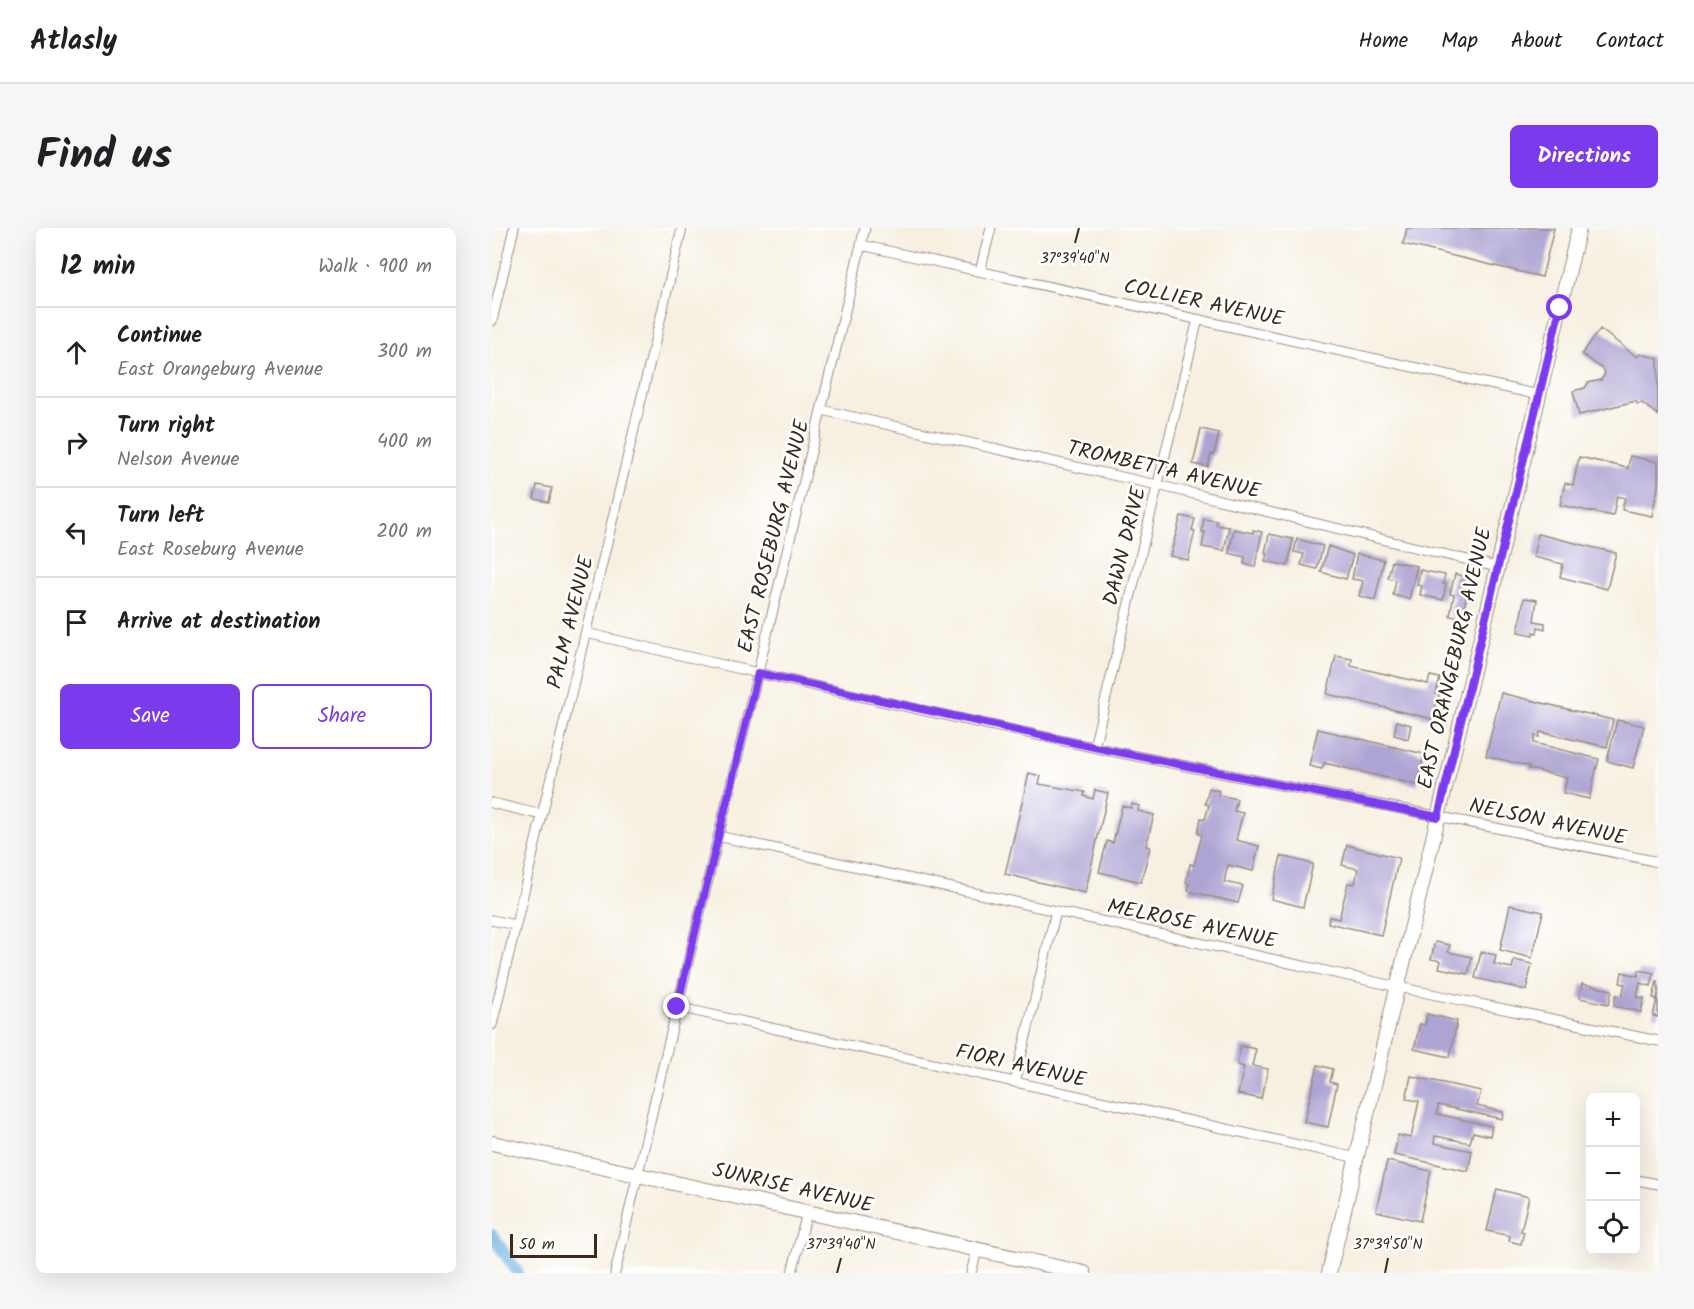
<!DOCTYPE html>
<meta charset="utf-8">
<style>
body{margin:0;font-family:Kalam,sans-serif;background:#f6f6f6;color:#202124}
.controls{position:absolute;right:18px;bottom:18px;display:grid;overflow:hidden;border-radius:9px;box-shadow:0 6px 24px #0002}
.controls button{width:54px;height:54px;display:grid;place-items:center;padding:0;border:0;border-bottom:2px solid #e0e0e0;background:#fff;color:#202124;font:30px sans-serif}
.scale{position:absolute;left:18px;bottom:15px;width:87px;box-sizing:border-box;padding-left:6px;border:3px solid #3b2a1e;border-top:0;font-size:16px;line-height:21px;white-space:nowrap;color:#3b2a1e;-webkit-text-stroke:4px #fff;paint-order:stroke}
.stop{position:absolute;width:18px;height:18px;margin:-14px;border:4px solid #7c3aed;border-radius:50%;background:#fff}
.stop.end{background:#7c3aed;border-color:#fff;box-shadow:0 2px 6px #0008}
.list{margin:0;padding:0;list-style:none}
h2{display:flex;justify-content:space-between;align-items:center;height:78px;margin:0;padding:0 24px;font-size:26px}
h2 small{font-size:20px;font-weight:400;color:#757577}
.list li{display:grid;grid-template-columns:39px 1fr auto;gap:18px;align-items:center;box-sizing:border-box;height:90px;padding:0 24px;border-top:2px solid #e0e0e0}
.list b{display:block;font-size:22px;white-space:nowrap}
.list p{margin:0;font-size:20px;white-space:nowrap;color:#757577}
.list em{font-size:20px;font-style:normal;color:#757577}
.actions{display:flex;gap:12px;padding:18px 24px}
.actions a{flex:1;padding:14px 0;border:2px solid #7c3aed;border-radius:9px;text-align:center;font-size:21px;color:#7c3aed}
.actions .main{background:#7c3aed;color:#fff}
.icon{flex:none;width:33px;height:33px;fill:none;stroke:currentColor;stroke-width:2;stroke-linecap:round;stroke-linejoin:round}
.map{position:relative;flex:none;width:1166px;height:1045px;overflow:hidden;border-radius:9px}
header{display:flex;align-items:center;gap:36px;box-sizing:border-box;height:84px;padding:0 30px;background:#fff;border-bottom:2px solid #e0e0e0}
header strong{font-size:28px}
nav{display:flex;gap:33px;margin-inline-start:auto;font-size:21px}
.intro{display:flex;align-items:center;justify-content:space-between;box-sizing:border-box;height:144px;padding:0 36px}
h1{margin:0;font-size:42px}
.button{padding:15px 27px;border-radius:9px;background:#7c3aed;color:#fff;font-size:21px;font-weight:700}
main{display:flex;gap:36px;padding:0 36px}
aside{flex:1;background:#fff;border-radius:9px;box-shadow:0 6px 24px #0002}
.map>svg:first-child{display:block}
</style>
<header>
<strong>Atlasly</strong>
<nav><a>Home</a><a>Map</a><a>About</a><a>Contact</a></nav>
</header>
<div class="intro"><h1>Find us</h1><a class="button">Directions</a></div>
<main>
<aside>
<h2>12 min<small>Walk · 900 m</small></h2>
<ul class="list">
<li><svg class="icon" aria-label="ahead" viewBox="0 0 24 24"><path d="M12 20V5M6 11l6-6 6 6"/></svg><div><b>Continue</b><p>East Orangeburg Avenue</p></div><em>300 m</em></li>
<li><svg class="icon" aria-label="right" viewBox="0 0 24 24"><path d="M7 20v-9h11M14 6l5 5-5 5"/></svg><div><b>Turn right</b><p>Nelson Avenue</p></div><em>400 m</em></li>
<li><svg class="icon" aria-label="left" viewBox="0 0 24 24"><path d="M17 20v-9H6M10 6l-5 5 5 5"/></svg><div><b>Turn left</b><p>East Roseburg Avenue</p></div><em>200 m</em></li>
<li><svg class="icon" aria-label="arrive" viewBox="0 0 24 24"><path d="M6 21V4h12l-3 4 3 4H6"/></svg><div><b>Arrive at destination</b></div></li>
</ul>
<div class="actions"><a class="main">Save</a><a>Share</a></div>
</aside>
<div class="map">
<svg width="1166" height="1045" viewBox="0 0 1166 1045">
<rect width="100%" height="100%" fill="#fff"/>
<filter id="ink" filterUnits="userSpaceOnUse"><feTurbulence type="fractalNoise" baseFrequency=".0167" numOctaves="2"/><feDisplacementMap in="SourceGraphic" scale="12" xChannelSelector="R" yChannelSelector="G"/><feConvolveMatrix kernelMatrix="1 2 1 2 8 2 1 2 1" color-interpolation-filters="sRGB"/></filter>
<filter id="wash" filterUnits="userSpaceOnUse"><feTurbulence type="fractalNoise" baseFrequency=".008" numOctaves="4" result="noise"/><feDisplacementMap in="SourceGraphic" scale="24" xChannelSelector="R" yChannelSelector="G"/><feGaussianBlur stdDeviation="1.35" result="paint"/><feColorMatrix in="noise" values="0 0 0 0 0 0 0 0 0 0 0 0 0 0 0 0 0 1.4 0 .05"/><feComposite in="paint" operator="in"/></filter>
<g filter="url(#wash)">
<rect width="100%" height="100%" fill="#f7f0e1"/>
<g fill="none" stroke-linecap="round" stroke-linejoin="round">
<path stroke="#6cb2e2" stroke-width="12" d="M0,1007L26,1045"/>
</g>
<g id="blocks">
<path fill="#aea4d3" d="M915,0H1062L1050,49L911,16Z
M1108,101L1145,129L1148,126L1166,130V187L1150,175L1145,176L1144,173L1087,187L1081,163L1093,160L1096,155L1109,152L1113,146L1112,142L1090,126Z
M709,201L727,205L722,227L719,226L716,239L701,236Z
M1138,228L1166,234V259L1160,288L1130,282L1133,270L1125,268L1121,288L1068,277L1073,255L1081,257L1087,229L1136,240Z
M45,257L60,260L57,274L42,271Z
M689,288L703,291L700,302L703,303L696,332L678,328Z
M712,291L725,293L724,297L737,299L732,323L710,319L713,304H710Z
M742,301L761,305V302L770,304L763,339L752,336L753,329L737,325Z
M777,306L801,311L796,338L773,333L775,326L773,325Z
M1046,306L1124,325L1115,361L1068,349L1071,336L1041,329Z
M805,311L831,318L825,341L809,337L812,326L802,324Z
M836,318L861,327L854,351L829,344Z
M865,326L892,332L883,372L867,368L871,353L860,351Z
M900,333L925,338L917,371L901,367L904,352L896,350Z
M928,342L953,347L951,356H954L951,372L928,367L930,358L925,357Z
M963,346L978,350L970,390L958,388L962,367L958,366Z
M1032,370L1045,372L1042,393L1053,395V401L1046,399L1045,405L1041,404V407L1026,404Z
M844,428L860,431L859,438L936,456L938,448L948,450L944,466L947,467L941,491L835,466Z
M1009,465L1121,492L1115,519L1048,504L1047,509L1043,508L1042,515L1107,531L1097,571L1071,565L1075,550L1037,541V538L994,528Z
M1125,492L1152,498L1141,540L1115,533Z
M905,493L919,497L916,511L902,507Z
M826,501L932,526L925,557L832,535L830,541L817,538Z
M537,545L549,548L547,556L593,564L592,568L601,571L603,562L616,565L593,665L513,646Z
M717,560L727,563L726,567L745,571L742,583L751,585L744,612L767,618L761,643L736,637L732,654L751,658L746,675L696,663L698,656L694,655L698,636L702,637L710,607L706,605L709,590L713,591L717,577L713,576Z
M640,576L647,578L646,583L662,587L654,618L658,619L649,654L607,644L615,613L621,615L630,578L639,580Z
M855,617L907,630L889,707L836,695L837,689L847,691L856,655L863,656L866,641L850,637Z
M789,628L821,636L811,679L779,671Z
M1018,677L1051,684L1040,730L1008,722Z
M943,714L958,717L956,724L980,729L976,746L947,740L949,733L939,731Z
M989,724L1004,727L1002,736L1020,740L1022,732L1040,736L1034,762L983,750Z
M1147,742L1162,745L1159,758L1148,755L1145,769L1152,770L1149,784L1122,778L1124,767L1130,768L1133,756L1128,755L1130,744L1146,748Z
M1165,753H1166V771L1161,770Z
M1090,756L1120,762L1117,776L1087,770Z
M1165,771L1166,772V789L1161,788Z
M935,786L965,793L958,829L922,821L928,796L933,797Z
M749,818L764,821L760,838L776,841L769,871L746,866L752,839L745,837Z
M826,837L841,841L838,854L845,856L836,899L812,894Z
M919,848L989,863L985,878L1011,884L1010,891L946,877L945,886L1000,898L998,908L981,904L978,915L943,908L942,915L980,923L976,943L902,927L906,907L919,910L927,873L914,871Z
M895,933L939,943L928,993L884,983Z
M1005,961L1037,969L1029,1003L1032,1004L1029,1016L1017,1013L1018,1008L995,1003Z"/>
</g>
</g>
<g filter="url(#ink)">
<use href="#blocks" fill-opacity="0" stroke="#998d80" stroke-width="1.5"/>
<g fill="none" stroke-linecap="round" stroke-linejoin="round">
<g stroke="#998d80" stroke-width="11">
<path id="street" d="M369,17L1047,167
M488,43L499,0
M0,93L22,0
M330,182L665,257L1005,339
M94,405C264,445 434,484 605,520C792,559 980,593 1166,634
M602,519L706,91
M0,575L50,587
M226,608L906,759L1166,813
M0,692L23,697
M185,779L865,930
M0,797L190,0
M523,854L564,683
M1144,952L1166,956
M123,1045L165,863L373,0
M300,1045L315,984
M479,1045L485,1022"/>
</g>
<g stroke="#998d80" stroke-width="16">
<path id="secondary" d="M0,915L592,1045
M837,1045L1087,0"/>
</g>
<use href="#street" stroke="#fff" stroke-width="9"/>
<use href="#secondary" stroke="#fff" stroke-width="14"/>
</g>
</g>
<g fill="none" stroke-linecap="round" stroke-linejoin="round" filter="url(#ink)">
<path stroke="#7c3aed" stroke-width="8" d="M185,779L266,445L602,519L946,589L1068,80"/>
</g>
<path fill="none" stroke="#3b2a1e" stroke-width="2" d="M583,15L587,0M345,1045L349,1030M893,1045L896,1030"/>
<g text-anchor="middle" stroke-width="5" stroke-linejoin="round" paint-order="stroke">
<g font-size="21" fill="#3b2a1e" stroke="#fff">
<text transform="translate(712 74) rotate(12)" y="7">COLLIER AVENUE</text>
<text transform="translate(672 241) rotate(13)" y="7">TROMBETTA AVENUE</text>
<text transform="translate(281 308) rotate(-76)" y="7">EAST ROSEBURG AVENUE</text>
<text transform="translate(632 318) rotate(-76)" y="7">DAWN DRIVE</text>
<text transform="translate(78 394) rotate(-76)" y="7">PALM AVENUE</text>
<text transform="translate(962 430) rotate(-77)" y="7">EAST ORANGEBURG AVENUE</text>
<text transform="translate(1056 593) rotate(12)" y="7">NELSON AVENUE</text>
<text transform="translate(700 695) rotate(12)" y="7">MELROSE AVENUE</text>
<text transform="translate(529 837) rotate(13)" y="7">FIORI AVENUE</text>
<text transform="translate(301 959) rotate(13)" y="7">SUNRISE AVENUE</text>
</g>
</g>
<g font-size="15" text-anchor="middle" fill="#3b2a1e" stroke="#fff" stroke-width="5" stroke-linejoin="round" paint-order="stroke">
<text x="583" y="35">37°39'40"N</text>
<text x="349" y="1021">37°39'40"N</text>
<text x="896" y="1021">37°39'50"N</text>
</g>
</svg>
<div class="controls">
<button>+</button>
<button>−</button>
<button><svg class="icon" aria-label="locate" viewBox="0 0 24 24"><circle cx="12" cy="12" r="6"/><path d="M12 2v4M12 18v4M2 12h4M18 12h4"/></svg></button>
</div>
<div class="scale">50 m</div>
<div class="stop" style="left:1068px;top:80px"></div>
<div class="stop end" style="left:185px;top:779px"></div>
</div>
</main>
